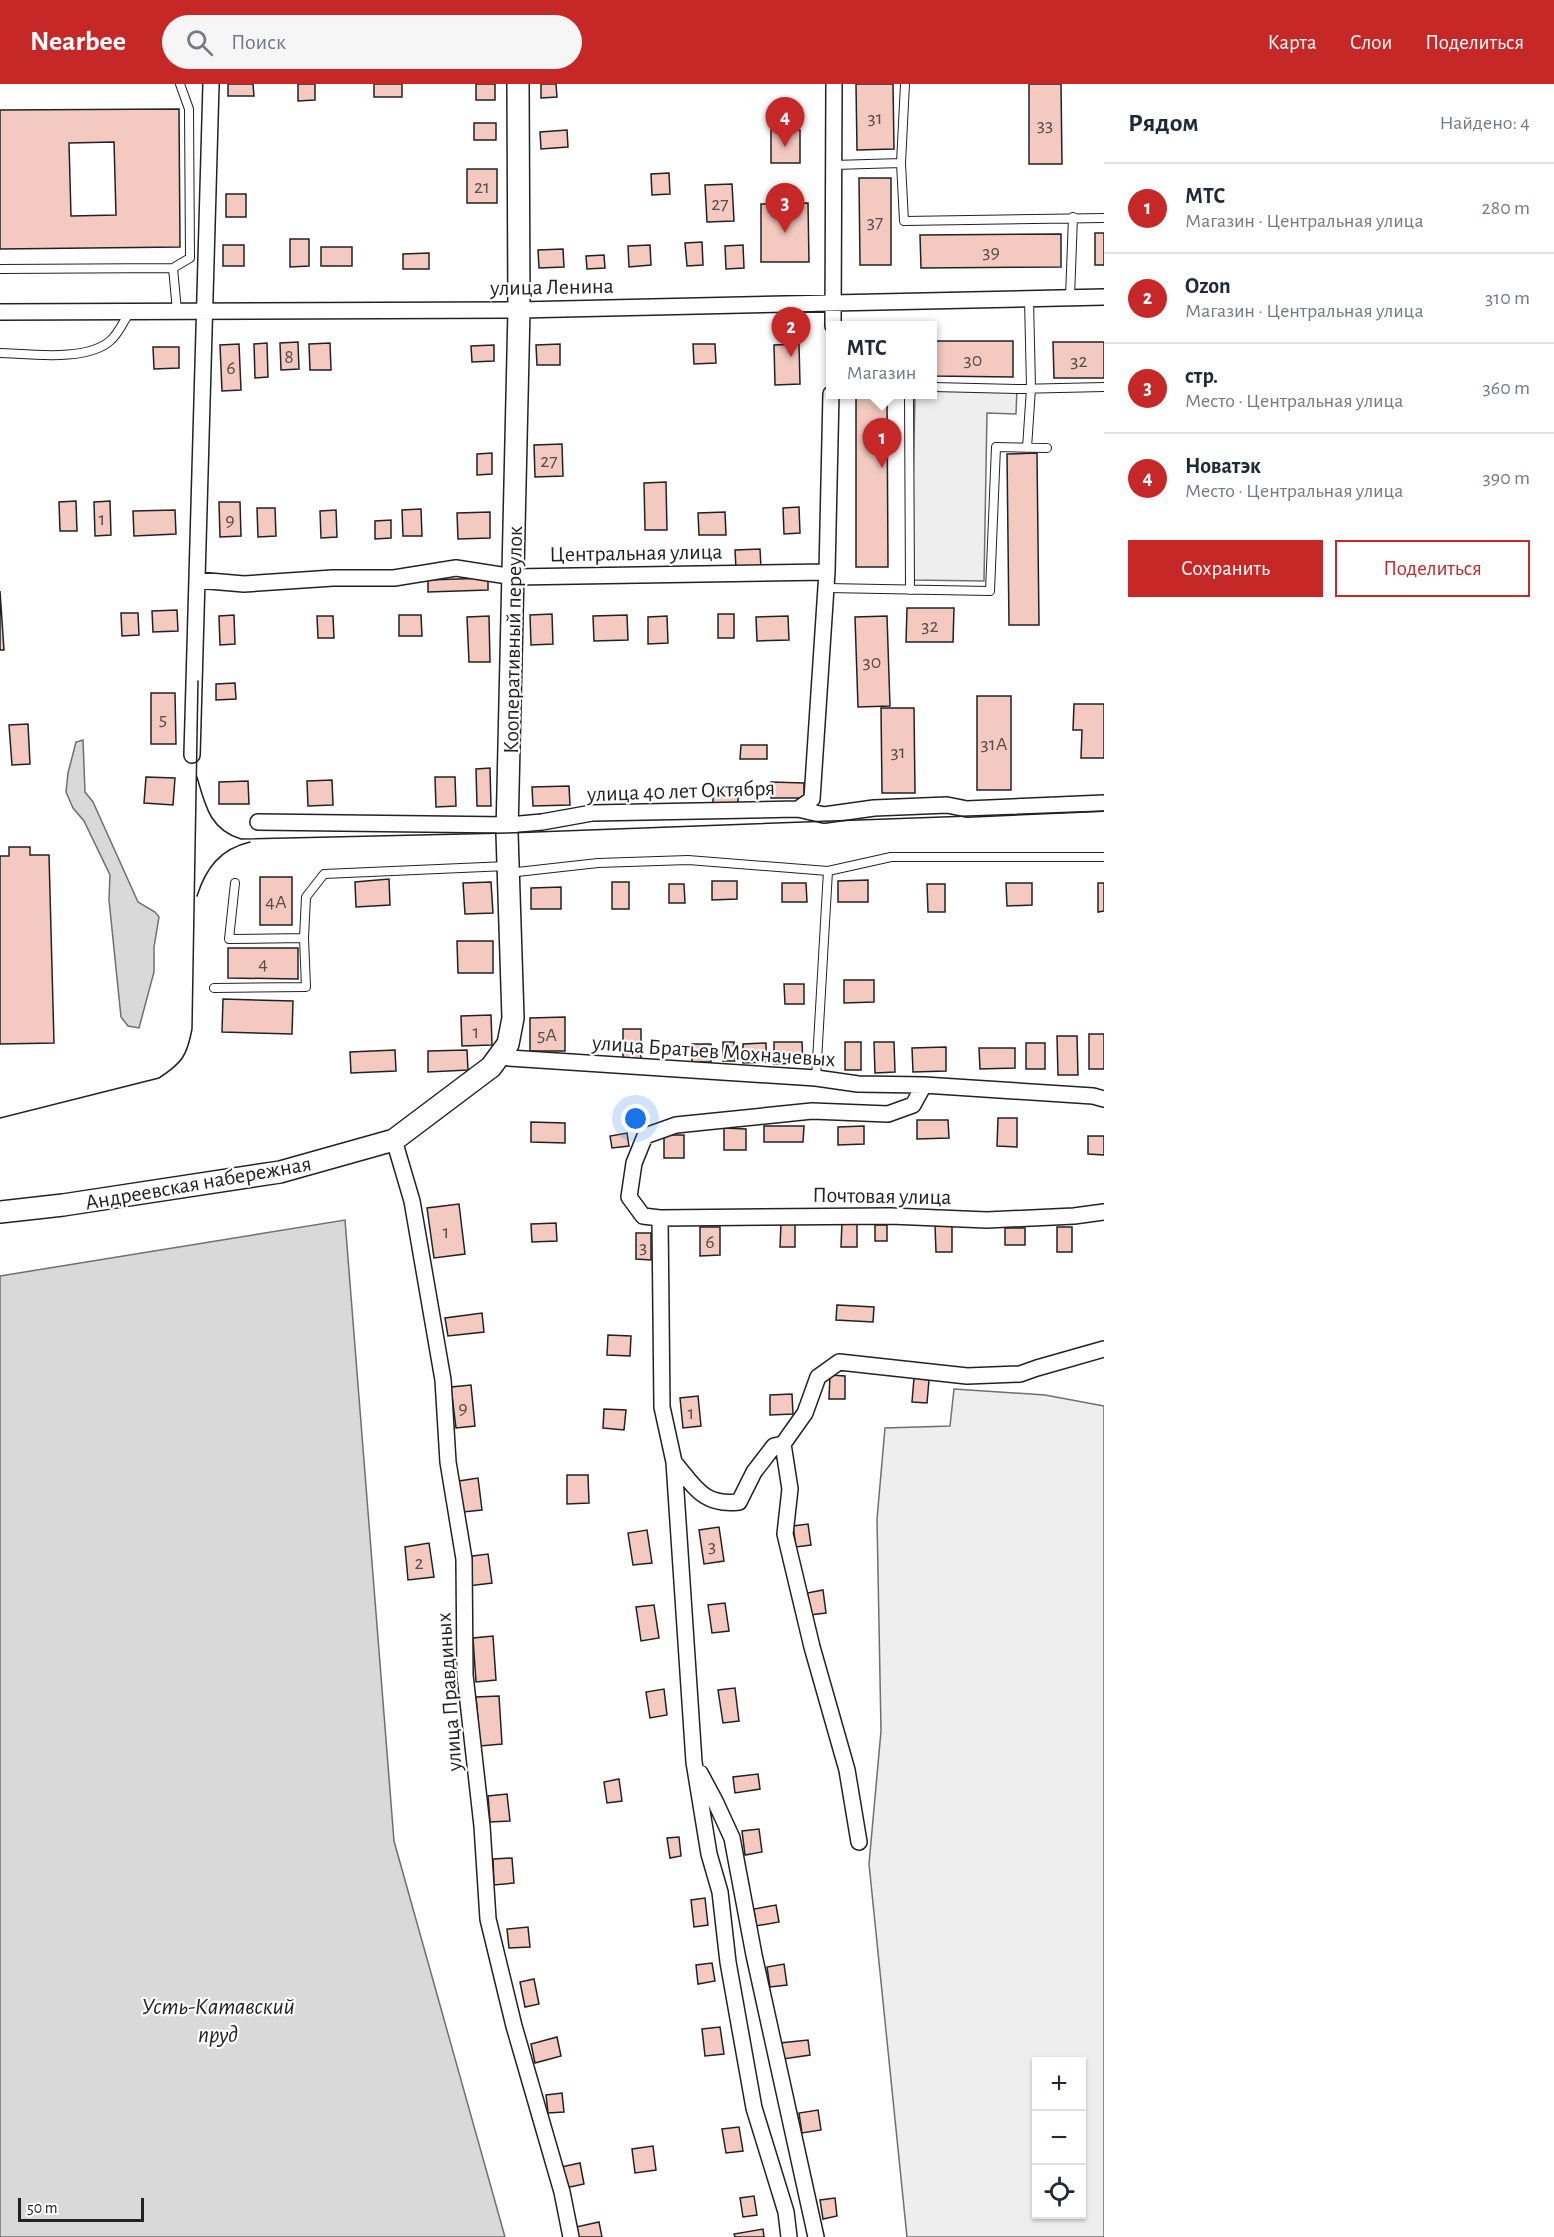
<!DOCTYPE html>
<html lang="ru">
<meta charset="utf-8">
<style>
body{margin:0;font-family:"Alegreya Sans",sans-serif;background:#f6f6f7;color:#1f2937}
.controls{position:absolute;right:18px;bottom:18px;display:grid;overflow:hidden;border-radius:0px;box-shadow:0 2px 4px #0004}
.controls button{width:54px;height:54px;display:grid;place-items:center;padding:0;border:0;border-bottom:2px solid #e0e1e3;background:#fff;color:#1f2937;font:30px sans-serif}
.scale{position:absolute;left:18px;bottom:15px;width:126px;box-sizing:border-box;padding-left:6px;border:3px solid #222;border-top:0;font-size:16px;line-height:21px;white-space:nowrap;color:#222;-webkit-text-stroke:4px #fff;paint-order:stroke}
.you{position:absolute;left:636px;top:1035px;width:21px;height:21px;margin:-15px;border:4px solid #fff;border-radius:50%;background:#1a73e8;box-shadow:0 0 0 9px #1a73e833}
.badge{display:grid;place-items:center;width:39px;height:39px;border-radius:50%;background:#c62828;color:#fff;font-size:20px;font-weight:700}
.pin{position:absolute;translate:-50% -50px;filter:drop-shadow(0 2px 3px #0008)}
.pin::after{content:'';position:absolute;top:32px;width:21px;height:18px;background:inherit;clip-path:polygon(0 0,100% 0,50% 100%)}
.popup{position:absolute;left:826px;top:237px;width:111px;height:78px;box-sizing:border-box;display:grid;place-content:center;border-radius:0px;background:#fff;filter:drop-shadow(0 2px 4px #0005);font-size:20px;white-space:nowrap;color:#747a83}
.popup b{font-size:22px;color:#1f2937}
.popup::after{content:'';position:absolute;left:50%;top:100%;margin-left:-12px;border:12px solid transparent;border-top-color:#fff}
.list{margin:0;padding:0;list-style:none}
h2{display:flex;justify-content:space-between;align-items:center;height:78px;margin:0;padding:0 24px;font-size:26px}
h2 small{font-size:20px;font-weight:400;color:#747a83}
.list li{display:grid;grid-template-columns:39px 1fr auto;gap:18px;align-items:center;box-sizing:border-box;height:90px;padding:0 24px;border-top:2px solid #e0e1e3}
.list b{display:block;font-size:22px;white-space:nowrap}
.list p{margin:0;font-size:20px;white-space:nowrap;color:#747a83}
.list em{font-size:20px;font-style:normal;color:#747a83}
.actions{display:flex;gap:12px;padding:18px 24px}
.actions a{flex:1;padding:14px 0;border:2px solid #c62828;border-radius:0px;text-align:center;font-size:21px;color:#c62828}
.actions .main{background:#c62828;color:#fff}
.icon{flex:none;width:33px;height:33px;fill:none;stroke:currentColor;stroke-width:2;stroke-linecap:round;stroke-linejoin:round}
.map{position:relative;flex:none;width:1104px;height:2153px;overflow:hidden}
header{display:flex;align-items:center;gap:36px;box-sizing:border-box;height:84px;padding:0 30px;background:#c62828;color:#fff}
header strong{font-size:28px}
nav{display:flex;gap:33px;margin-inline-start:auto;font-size:21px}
.search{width:420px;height:54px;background:#f6f6f7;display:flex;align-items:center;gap:15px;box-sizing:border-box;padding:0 21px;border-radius:33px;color:#747a83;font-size:22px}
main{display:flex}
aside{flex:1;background:#fff}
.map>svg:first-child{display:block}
</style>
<header>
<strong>Nearbee</strong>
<div class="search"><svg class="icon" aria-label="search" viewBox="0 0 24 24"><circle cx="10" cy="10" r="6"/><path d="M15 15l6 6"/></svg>Поиск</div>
<nav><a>Карта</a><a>Слои</a><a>Поделиться</a></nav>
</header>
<main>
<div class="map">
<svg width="1104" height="2153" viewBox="0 0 1104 2153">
<rect width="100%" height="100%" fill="#fff"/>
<path fill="#eee" stroke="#6f6f6f" stroke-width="1.5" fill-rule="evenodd" d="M933,303L1017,305L1016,330L987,329L984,497L911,496L915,311L933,310Z
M954,1305L1045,1311L1104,1322V2153H907L869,1780L881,1647L877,1435L885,1344L950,1342ZM1036,1978H1082V2130H1036Z"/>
<path fill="#d9d9d9" stroke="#6f6f6f" stroke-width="1.5" d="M83,656L85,708L93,718L138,818L155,828L159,833L154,863V888L139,944L128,942L121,933L109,816L110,791L84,737L73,724L66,708L68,689L76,658Z
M345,1136L394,1757L505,2153H0V1192Z"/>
<path fill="#f3c9c0" stroke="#222" stroke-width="1.5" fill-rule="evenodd" d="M228,0H253L254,12H228Z
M298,0H315V16L298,17Z
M374,0H402V13H374Z
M476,0H495V16H476Z
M541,0H556L557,13L541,14Z
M856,0H893L894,65L857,66Z
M1029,0H1061L1062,80H1029Z
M179,25L180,163L0,165V26ZM114,58L116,131L71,132L69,59Z
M474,39H496V56H474Z
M567,46L568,63L541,65L540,48Z
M771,46H800V79H771Z
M467,85H497V119H467Z
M669,89L670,110L652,111L651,90Z
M859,94H891V181H860Z
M732,100L734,137L707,138L705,101Z
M226,110H246V133H226Z
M808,119L809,178H761V120Z
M1095,149H1104V181H1095Z
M1061,150V183L921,184L920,151Z
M290,155H309V182L290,183Z
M702,158L703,181L687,182L685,159Z
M223,161H244V182H223Z
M650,161L651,181L629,183L628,162Z
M743,161L744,184L726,185L725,162Z
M321,163H352V182H321Z
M563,165L564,183L539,184L538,166Z
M429,169V185H403V170Z
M604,171L605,184L587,185L586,172Z
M933,257H1013V293L933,292Z
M298,258L299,285L281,286L280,259Z
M1053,258H1104V294H1054Z
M267,259L268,293L255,294L254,260Z
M330,259L331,286H310L309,260Z
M239,260L241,306L222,307L220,261Z
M560,260V281H537L536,261Z
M693,260H715L716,279L694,280Z
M799,260L800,300L775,301L774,261Z
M494,261V277L472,278L471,262Z
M153,263H179V284L154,285Z
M856,311H887L888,483H856Z
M562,360L563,392L535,393L534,361Z
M492,369V390L477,391V370Z
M1037,369L1039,541H1009L1007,370Z
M666,398L667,446H645L644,399Z
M76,417L77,447H60L59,418Z
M110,417L111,451L95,452L94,418Z
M219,418H240L241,452L220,453Z
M799,423L800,449L784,450L783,424Z
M257,424H275L276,452L258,453Z
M421,425L422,452H403L402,426Z
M175,426L176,450L134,452L133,427Z
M336,426L337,453L321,454L320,427Z
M490,428V454L458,455L457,429Z
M725,428L726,451H699L698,429Z
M391,436V454L375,455V437Z
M760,465L761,484L736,485L735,466Z
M488,494V506L428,508V496Z
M0,507L4,566H0Z
M907,524H954L953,558H906Z
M177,526L178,547L153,548L152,527Z
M121,529H138L139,551L122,552Z
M552,530L553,560L531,561L530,531Z
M718,530H734V554H718Z
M234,531L235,560L220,561L219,532Z
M399,531H421L422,552H399Z
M627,531L628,556L594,557L593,532Z
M317,532H333L334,554H318Z
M489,532L490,578H469L467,533Z
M667,532L668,559L648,560V533Z
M788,532L789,556L757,557L756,533Z
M887,532L890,622L858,623L855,533Z
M235,599L236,615L216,616V600Z
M151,609H175L176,660H151Z
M977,612H1011V706H977Z
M1074,620H1104V674H1081L1082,646H1073Z
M881,624H914L915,709H882Z
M28,640L30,680L12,681L9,641Z
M741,661H767V675H740Z
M490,684L491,722H477L476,685Z
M146,693L175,694L173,721L144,719Z
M435,693H455L456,722L436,723Z
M332,696L333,721L308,722L307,697Z
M248,697L249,720H219V698Z
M771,698L804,699V714H771Z
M569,702L570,721L533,722L532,703Z
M713,705H738V721H713Z
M9,763H30V771H49L54,959L0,960V772H9Z
M260,793H292V841H260Z
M389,795L390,821L356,823L355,798Z
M868,796V818H838V797Z
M712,797H737V815L712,816Z
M491,798L493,829L465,830L463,799Z
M612,798H629V825H612Z
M782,799H806L807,818H782Z
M1006,799H1032V821L1007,822Z
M1098,799H1104V827L1098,828Z
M669,800H684L685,819H669Z
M927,800H945V828H928Z
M561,803V825H531V804Z
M457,857H493V889H458Z
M228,864H298V895L228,894Z
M844,896H874V918L844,919Z
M784,900H804V920H785Z
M223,915L293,917L292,950L222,948Z
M491,931L492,961L462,962L461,932Z
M565,933V967H530V934Z
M623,945H641V975H623Z
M1089,950H1104V985H1089Z
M1057,952H1077L1078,991H1058Z
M723,958H734L735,977H723Z
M774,958H802L803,979L774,980Z
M845,958H861V986H845Z
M874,958H894L895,988L875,989Z
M766,959V978L743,979V960Z
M1026,959H1045V985H1026Z
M692,960H711V978H692Z
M946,963V987L913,988L912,964Z
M979,964H1015V984L980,985Z
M395,966L396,987L351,989L350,968Z
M467,966L468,986L428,988V967Z
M998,1034H1017V1063L997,1062Z
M917,1036H948L949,1054L917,1055Z
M531,1038L565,1039V1059L531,1058Z
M764,1042H804L803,1058H764Z
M864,1042V1060L838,1061V1043Z
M724,1044L746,1045V1066H724Z
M627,1049L629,1062L612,1064L610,1052Z
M664,1051H684V1074H664Z
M1088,1052H1104V1071L1088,1070Z
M459,1120L465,1170L434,1174L427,1124Z
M842,1138H857V1163H841Z
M556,1139L557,1157L532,1158L531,1140Z
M781,1139L795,1140V1163H780Z
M952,1140V1168H936L935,1141Z
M875,1141H887V1157H875Z
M700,1143H720V1171L700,1172Z
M1057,1143H1072V1168H1057Z
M1005,1144H1025V1161H1005Z
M636,1149H651V1176L636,1175Z
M837,1221L874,1223L873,1238L836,1236Z
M482,1229L484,1248L448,1252L445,1234Z
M608,1251L631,1252L630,1272L607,1271Z
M830,1291L845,1292V1315H829Z
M914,1294L929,1296L927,1319L912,1318Z
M471,1301L475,1342L456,1344L451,1303Z
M792,1310L793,1330L770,1331V1311Z
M698,1312L701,1342L683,1344L680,1314Z
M604,1325L626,1326L624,1346L603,1344Z
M567,1391H588L589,1419L567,1420Z
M478,1394L482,1426L463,1428L459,1397Z
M808,1440L811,1461L796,1463L793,1442Z
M719,1443L724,1477L704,1480L699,1446Z
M647,1446L652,1479L633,1481L628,1449Z
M429,1459L434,1493L408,1496L405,1463Z
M488,1470L492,1499L468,1502L465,1473Z
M823,1506L826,1529L810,1531L807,1509Z
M725,1519L729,1547L712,1549L708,1521Z
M654,1521L659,1554L641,1557L636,1523Z
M493,1552L496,1596L476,1598L473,1554Z
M735,1604L739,1637L723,1639L718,1606Z
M664,1605L667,1631L650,1634L646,1608Z
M499,1612L502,1660L480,1662L476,1613Z
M758,1690L760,1705L735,1709L733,1693Z
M619,1695L622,1717L607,1719L604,1698Z
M507,1710L510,1737L490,1738L488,1712Z
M759,1745L762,1768L745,1771L742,1747Z
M679,1753L681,1772L670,1774L667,1754Z
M512,1774L514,1799L494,1801L493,1775Z
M705,1814L708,1841L694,1843L691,1816Z
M776,1821L779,1838L756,1842L754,1825Z
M528,1843L530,1863L509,1864L507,1845Z
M712,1879L715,1897L698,1900L696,1881Z
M784,1880L787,1901L770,1903L767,1883Z
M534,1895L539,1920L525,1923L520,1898Z
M720,1943L724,1970L705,1972L702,1945Z
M557,1953L561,1972L535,1979L531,1960Z
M808,1956L810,1971L783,1975L780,1959Z
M562,2009L564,2028L548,2029L546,2011Z
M818,2026L821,2046L802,2049L799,2029Z
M739,2043L743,2067L726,2069L722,2045Z
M653,2062L656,2086L635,2089L632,2065Z
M580,2079L584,2100L565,2104L561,2083Z
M754,2112L757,2131L743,2133L740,2114Z
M835,2114L837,2132L823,2135L820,2116Z
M599,2138L602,2153H578L576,2143Z
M763,2145L764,2153H735L734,2150Z"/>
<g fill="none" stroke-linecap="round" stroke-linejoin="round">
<g stroke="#222" stroke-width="10">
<path id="service" d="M901,79L905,0
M834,81L901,79L904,137L1104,134
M173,184L177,227
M0,185L173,184L190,174L189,25L180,0
M1070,213L1073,133
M0,269C30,270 88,278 111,256C119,249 124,236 130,228
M933,303L1017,305L1104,303
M909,310L910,506
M1027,364L1031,304L1029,215
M827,504L990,507L996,363L1047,364
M512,790L517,788L598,779L688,776L828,787L891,773H1104
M235,799L229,855L304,854L306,813L324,790L507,782
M214,904L306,903L304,854
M816,994L828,787"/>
</g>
<g stroke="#222" stroke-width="18">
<path id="minor" d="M0,228L519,226L1104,213
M833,242L834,0
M197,496L244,500L333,494H394L456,484L514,493L827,488L831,310
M192,671L211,0
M798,725L812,715L827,488
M258,738L508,741L542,738L592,729L798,725L824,731L874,724L947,721L967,725L1104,719
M501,970L509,974L816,994L858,1000L924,1001
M394,1056L412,1117L443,1296L448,1378L464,1475L465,1591L482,1742L488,1835L514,1942L562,2108L571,2153
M660,1134L890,1132L987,1136L1074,1132L1104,1128
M783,1360L790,1405L785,1450L812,1563L847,1686L859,1758
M674,1378C695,1403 703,1422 739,1418L754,1388L774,1362L783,1360L805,1329L818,1293L839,1278L967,1292L1020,1290L1037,1284L1104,1265
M700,1689L715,1717L732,1754L754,1871L816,2153
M789,2153L786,2128L754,2024L728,1878L720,1808L709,1770L694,1678L674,1378L662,1323L660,1134L643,1132L629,1113L634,1079L645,1052L676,1041L812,1027L888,1030L913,1021L924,1001L1093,1012L1104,1015"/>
</g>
<g stroke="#222" stroke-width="24">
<path id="secondary" d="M0,1128L63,1121L280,1088L394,1056L491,983L508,960L513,934L507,749L519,226L518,0"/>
</g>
<use href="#service" stroke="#fff" stroke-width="8"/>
<use href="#minor" stroke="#fff" stroke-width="15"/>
<use href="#secondary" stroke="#fff" stroke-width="21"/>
<path stroke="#222" stroke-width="1.5" d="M197,693C205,721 210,746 241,755L507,749L1104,727
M197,812C206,784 220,765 250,758
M0,1034L159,994C182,979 187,972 192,945L198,597"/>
</g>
<g text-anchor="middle" stroke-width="4.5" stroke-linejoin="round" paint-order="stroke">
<g font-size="20" fill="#564c4a">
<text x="875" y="40">31</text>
<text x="1045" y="47">33</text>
<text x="482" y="109">21</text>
<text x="720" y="126">27</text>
<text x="875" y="144">37</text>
<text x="991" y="174">39</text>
<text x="289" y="279">8</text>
<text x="973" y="282">30</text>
<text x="1079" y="283">32</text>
<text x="231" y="290">6</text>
<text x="549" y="383">27</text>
<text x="102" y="441">1</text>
<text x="230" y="442">9</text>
<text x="930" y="548">32</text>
<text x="872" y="584">30</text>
<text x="163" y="641">5</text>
<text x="994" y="666">31А</text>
<text x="898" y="674">31</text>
<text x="276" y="824">4А</text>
<text x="263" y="886">4</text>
<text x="476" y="954">1</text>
<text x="547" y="957">5А</text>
<text x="446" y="1154">1</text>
<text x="710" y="1164">6</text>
<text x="643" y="1169">3</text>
<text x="463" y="1330">9</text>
<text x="691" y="1335">1</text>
<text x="712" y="1468">3</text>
<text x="419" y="1485">2</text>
</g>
<g font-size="22" fill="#222" stroke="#fff">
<text transform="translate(552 202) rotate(-1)" y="8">улица Ленина</text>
<text transform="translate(636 468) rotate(-1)" y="8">Центральная улица</text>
<text transform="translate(512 556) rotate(-89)" y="8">Кооперативный переулок</text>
<text transform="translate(681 706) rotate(-2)" y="8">улица 40 лет Октября</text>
<text transform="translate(714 966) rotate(4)" y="8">улица Братьев Мохначевых</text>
<text transform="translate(198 1098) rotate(-10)" y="8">Андреевская набережная</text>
<text transform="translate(882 1111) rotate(1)" y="8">Почтовая улица</text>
<text transform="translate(448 1608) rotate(-94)" y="8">улица Правдиных</text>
</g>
<g font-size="24" font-style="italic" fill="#222" stroke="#fff">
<text x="218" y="1930">Усть-Катавский<tspan x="218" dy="28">пруд</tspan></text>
</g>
</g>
</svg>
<div class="controls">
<button>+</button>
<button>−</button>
<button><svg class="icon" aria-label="locate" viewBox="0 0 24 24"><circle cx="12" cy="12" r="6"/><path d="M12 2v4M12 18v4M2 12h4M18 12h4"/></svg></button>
</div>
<div class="scale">50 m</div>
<div class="you"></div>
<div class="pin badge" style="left:882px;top:384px">1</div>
<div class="popup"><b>МТС</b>Магазин</div>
<div class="pin badge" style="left:791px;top:273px">2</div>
<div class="pin badge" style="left:785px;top:149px">3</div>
<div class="pin badge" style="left:785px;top:63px">4</div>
</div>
<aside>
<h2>Рядом<small>Найдено: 4</small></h2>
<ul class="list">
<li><span class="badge">1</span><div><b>МТС</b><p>Магазин · Центральная улица</p></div><em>280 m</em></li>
<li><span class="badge">2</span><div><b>Ozon</b><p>Магазин · Центральная улица</p></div><em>310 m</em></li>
<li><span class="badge">3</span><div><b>стр.</b><p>Место · Центральная улица</p></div><em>360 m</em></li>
<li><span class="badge">4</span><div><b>Новатэк</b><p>Место · Центральная улица</p></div><em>390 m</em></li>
</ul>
<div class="actions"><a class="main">Сохранить</a><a>Поделиться</a></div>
</aside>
</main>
